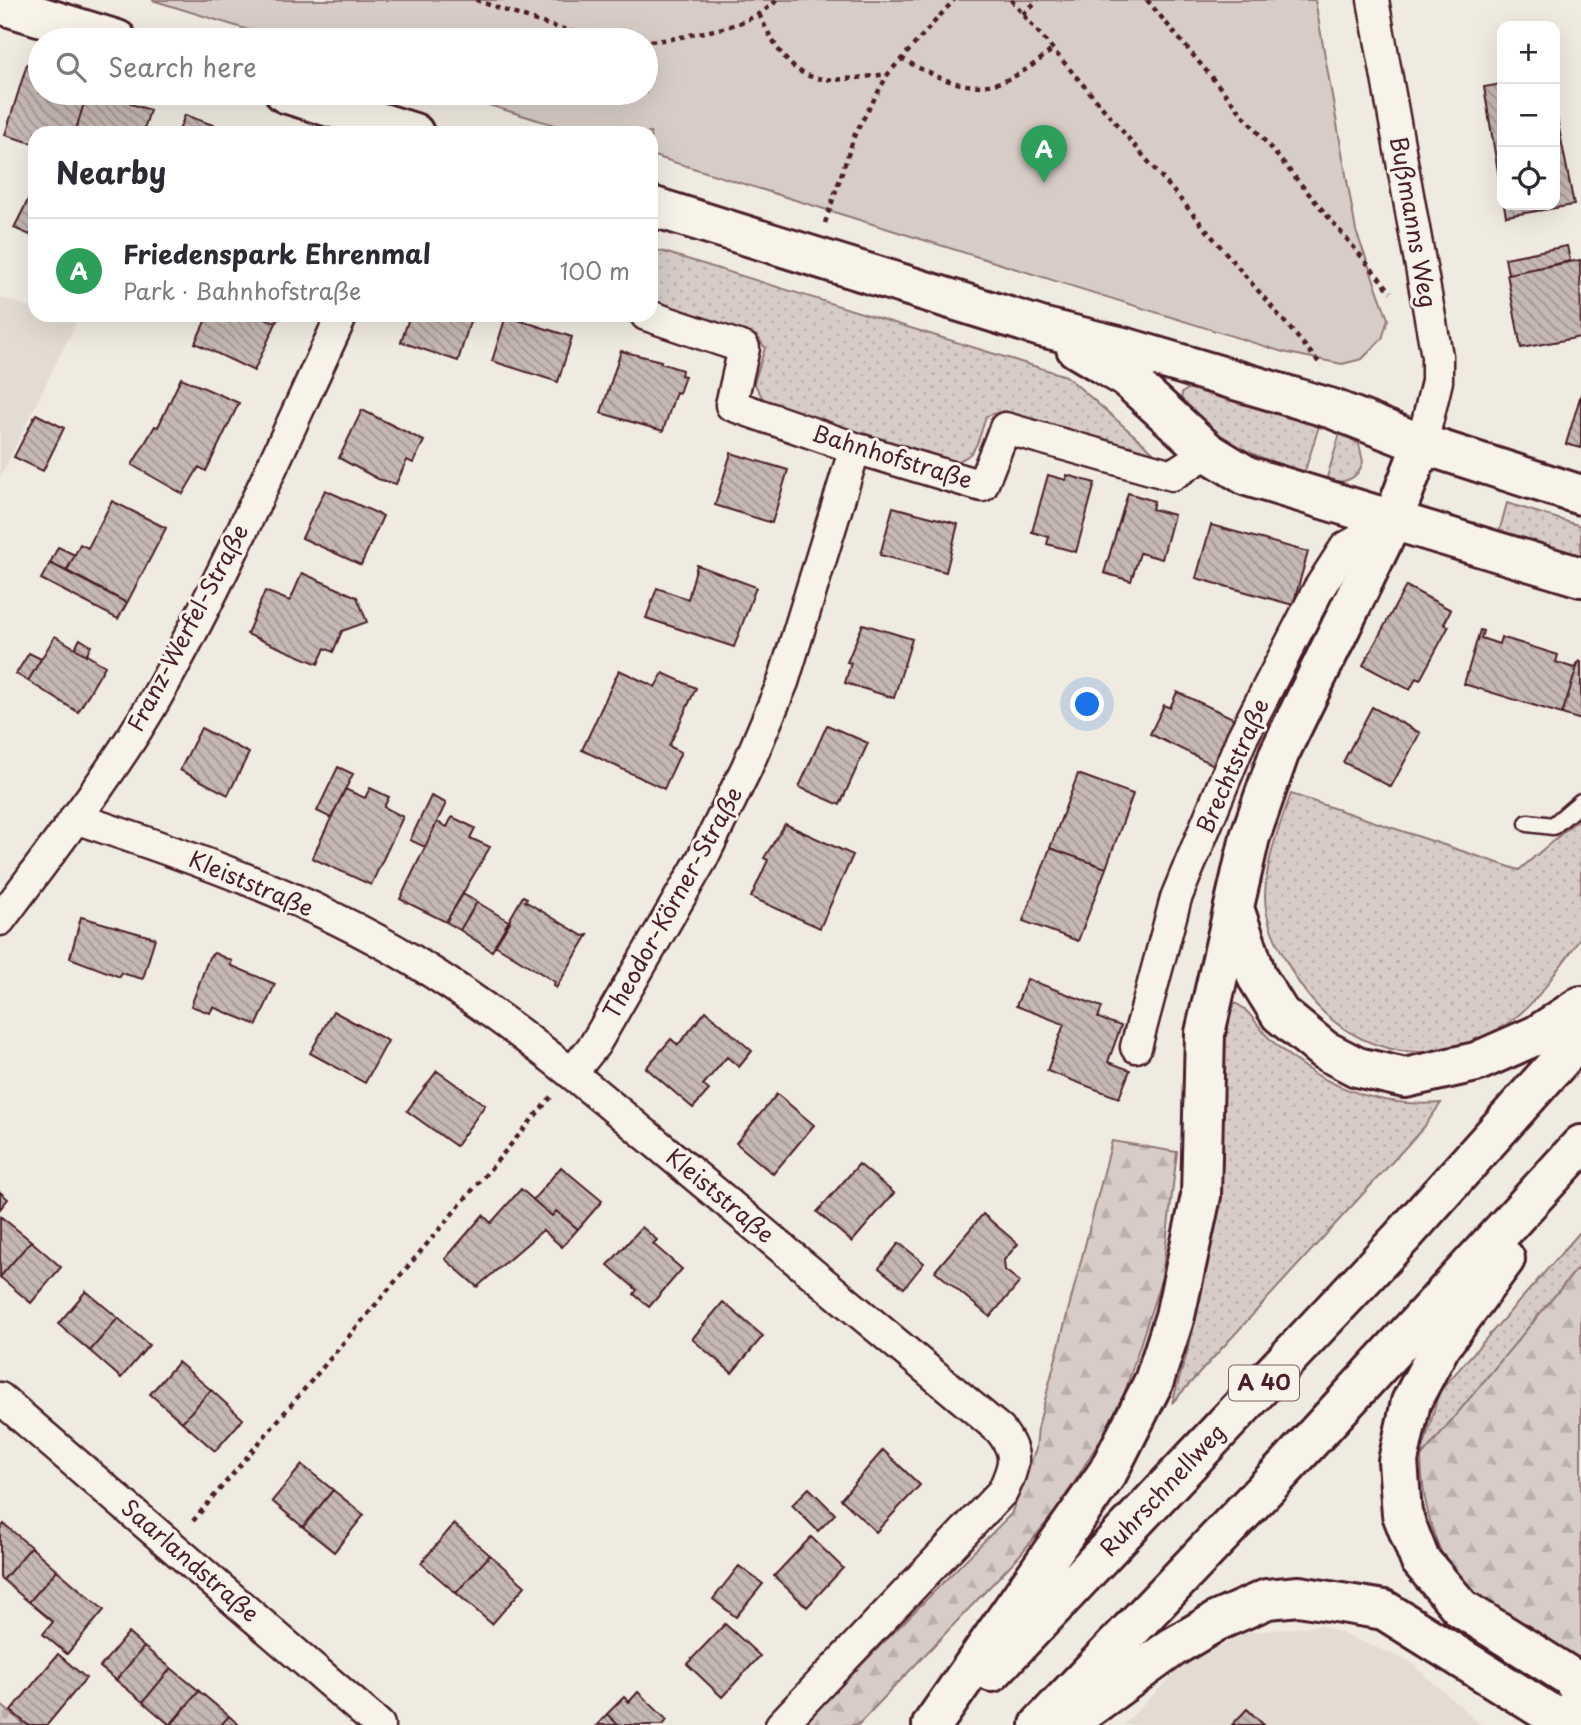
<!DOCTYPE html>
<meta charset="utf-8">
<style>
body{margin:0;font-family:"Playpen Sans",sans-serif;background:#f7f7f7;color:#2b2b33}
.controls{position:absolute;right:21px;top:21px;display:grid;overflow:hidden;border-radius:14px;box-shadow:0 7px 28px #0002}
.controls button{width:63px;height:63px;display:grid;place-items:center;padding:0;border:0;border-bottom:2px solid #e1e1e2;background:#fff;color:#2b2b33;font:35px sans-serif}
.you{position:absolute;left:1088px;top:705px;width:24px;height:24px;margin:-18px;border:5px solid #fff;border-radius:50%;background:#1a73e8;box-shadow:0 0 0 10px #1a73e833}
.badge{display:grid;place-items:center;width:46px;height:46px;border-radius:50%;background:#111827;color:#fff;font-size:23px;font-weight:700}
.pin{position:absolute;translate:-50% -58px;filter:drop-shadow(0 2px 4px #0008)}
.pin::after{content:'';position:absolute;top:37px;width:24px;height:21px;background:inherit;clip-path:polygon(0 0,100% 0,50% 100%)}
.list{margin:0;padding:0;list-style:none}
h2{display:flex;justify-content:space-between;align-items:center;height:91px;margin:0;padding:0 28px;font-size:30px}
h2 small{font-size:23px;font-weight:400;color:#7c7c81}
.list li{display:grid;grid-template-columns:46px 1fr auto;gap:21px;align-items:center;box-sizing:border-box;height:105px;padding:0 28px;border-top:2px solid #e1e1e2}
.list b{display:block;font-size:26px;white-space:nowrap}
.list p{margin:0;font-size:23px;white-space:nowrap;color:#7c7c81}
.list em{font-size:23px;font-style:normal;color:#7c7c81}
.icon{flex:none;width:38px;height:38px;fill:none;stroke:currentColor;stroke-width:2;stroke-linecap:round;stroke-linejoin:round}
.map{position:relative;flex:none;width:1581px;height:1725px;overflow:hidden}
.search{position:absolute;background:#fff;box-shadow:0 7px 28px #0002;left:28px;top:28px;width:630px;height:77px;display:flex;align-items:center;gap:18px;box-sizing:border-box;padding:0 24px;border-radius:38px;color:#7c7c81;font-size:26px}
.panel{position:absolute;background:#fff;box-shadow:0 7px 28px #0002;left:28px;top:126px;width:630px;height:196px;border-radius:21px}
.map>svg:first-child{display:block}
</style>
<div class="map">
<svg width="1581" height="1725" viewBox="0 0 1581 1725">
<defs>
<pattern id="grass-dots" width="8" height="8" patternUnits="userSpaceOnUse" patternTransform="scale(1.75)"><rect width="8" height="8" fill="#d8cdc6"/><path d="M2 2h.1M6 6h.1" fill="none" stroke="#bbb0aa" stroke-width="1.8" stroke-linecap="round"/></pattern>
<pattern id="forest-firs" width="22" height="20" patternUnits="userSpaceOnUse" patternTransform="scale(1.75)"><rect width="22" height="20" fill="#d8cdc6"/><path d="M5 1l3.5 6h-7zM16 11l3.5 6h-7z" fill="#bbb0aa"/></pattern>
<pattern id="cemetery-stones" width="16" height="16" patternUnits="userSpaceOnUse" patternTransform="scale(1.75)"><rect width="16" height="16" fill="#d8cdc6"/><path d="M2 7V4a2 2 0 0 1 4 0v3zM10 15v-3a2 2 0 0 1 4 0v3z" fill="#bbb0aa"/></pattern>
<pattern id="building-back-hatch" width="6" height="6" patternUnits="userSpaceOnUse" patternTransform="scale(1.75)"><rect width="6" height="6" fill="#c6b8b3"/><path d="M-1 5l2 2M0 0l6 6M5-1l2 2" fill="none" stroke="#a39592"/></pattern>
</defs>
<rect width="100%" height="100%" fill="#f0ebe0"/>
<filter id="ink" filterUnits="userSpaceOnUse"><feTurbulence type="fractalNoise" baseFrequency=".0143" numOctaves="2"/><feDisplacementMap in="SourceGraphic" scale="14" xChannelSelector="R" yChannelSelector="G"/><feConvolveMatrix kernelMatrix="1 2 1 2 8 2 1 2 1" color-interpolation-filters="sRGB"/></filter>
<g filter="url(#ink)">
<path fill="#e3dcd2" d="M0,297L35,309V315H53L76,323L0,478Z
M1321,1625L1409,1661L1481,1725H1123L1181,1667L1245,1633Z"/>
<path fill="url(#grass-dots)" stroke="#917678" stroke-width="2" d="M651,248L1066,376L1158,456L1004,411L986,416C979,437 978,456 955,462L766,404L754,383L765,348L757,336L651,303Z
M1189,388L1319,426L1304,474C1259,458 1212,440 1181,400L1182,393Z
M1340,433L1359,444L1363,462C1357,481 1344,483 1326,481Z
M1507,503L1581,526V557L1499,532Z
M1291,794L1519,870L1581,817C1581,852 1581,901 1581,934C1580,942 1561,965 1555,973C1487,1079 1349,1080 1289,966C1277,944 1265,922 1265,896C1266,860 1279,827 1291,794Z
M1231,1002C1247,1005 1257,1026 1269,1038C1315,1084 1376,1108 1441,1103L1424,1127L1172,1403L1190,1343L1205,1274L1214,1190L1222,1046Z
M1581,1231V1264L1421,1457L1439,1392Z"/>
<path fill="url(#forest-firs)" stroke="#917678" stroke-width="2" d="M1112,1141L1177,1152L1162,1277L1120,1407L1060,1506L1019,1556L858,1725H802L1011,1514L1036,1449L1038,1427Z
M1581,1264V1657L1566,1656C1541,1642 1497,1622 1478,1604C1438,1567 1422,1510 1421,1457Z"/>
<path fill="url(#cemetery-stones)" stroke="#917678" stroke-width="2" d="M0,1704L25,1725H0Z"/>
<path fill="#d8cdc6" stroke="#917678" stroke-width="2" d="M152,0H1315L1356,231L1388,319L1382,339L1362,359L1342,364L1283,352L651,155V133H580L450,93H646V40H281Z"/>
<path fill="url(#building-back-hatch)" stroke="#4a1f2b" stroke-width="2" d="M27,64L40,68V93H87L75,133H35V144L5,135Z
M1502,84V196L1484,87Z
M87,93H117L127,96L131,104L150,110L143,133H75Z
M1555,108L1574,205L1506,216L1504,205H1555Z
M185,115L227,130L228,133H178Z
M35,186V225L30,235L14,228Z
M1567,246L1570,261L1508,274L1505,258Z
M1580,260L1581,337L1521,348L1507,274Z
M208,315H259L276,323L254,371L195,343Z
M259,315H280L276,323Z
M410,315H472L458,361L401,342Z
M506,316L572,337L558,382L492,361Z
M621,351L661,361L660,363L682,370L681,375L685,376L679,393L676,392L663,431L601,413Z
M181,378L239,403L206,471L199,467L183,494L132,465L155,426L158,427Z
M1581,394V448L1566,444Z
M362,410L424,441L413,463L407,460L396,484L378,479L339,458Z
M36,414L64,428L43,471L14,457Z
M731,453L788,470L772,523L715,505Z
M1048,475L1066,480L1067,475L1095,483L1076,552L1047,544L1049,537L1032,532Z
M325,490L383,516L361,565L302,538Z
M1128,493L1154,501L1152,509L1174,515L1162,559L1140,553L1131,581L1104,573Z
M112,501L166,528L127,603L67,571L80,544L88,548Z
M893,507L958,524L946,572L880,555Z
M1211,525L1308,552L1293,605L1196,578Z
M58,547L75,555L66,571L50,563Z
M50,563L127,603L118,619L41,579Z
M697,565L756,587L734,647L646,618L657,588L688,599Z
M302,573L357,597L367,622L342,631L333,652L325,648L318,664L247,634L265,591L290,601Z
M1406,586L1451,610L1444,624L1449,626L1420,680L1416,678L1410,690L1363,665Z
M863,624L912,639L894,698L845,683L851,663L847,662Z
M1480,630L1483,631L1481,638L1499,644L1501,637L1558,655L1556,662L1574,668L1579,661L1562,714L1464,684Z
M55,636L105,666L78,712L28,681Z
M80,639L91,646L86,655L75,648Z
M29,653L41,659L28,681L16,674Z
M1579,661L1581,662V720L1562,714Z
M619,670L655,687L663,673L696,688L669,746L681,752L664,789L582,750Z
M1177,692L1235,719L1214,765L1150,734L1164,705L1170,708Z
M1372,707L1420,733L1391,787L1343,762Z
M827,725L868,743L840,805L799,787Z
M201,728L249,753L228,795L180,770Z
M338,767L353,774L331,818L317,811Z
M1078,774L1133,794L1106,868L1050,848Z
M370,788L389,797L384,807L403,817L371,885L312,858L345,789L365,798Z
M431,796L446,803L425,847L410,840Z
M452,817L475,828L470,838L490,847L446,922L400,899L437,822L447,827Z
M785,824L853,855L820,928L751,897L768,860L764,858Z
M1050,848L1106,868L1078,941L1023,921Z
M463,894L477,902L460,930L446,922Z
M523,896L527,898L525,901L583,936L588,935L556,988L553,986L555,982L495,945Z
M477,902L510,922L492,951L460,930Z
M81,917L155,938L143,979L121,973L120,977L70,958Z
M214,953L232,961L230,965L275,984L257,1025L213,1007L210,1013L191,1006L209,957Z
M1027,979L1102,1007L1098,1018L1121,1026L1108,1062L1130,1070L1119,1098L1047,1071L1064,1024L1016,1006Z
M333,1011L388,1041L365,1083L310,1053Z
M706,1011L752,1051L739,1067L727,1057L703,1085L709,1090L693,1108L646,1068L671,1039L678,1045Z
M437,1071L485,1105L456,1146L407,1111Z
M777,1094L814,1125L773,1174L736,1143Z
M859,1164L894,1193L852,1242L817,1212Z
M561,1167L602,1201L578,1229L556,1211L552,1216L533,1200Z
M521,1189L552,1216L556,1211L578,1229L562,1247L543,1230L477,1287L445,1259L483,1215L491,1223Z
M0,1192L8,1199L0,1209Z
M983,1214L1018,1244L1004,1260L1005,1270L1020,1282L990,1317L935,1271Z
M0,1216L31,1241L0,1277Z
M642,1227L657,1240L653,1244L682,1269L649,1307L634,1294L637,1290L608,1265Z
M31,1241L61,1267L31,1303L0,1277Z
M899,1243L924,1263L904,1288L879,1268Z
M86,1291L118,1318L90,1351L58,1324Z
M723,1302L763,1336L732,1373L692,1339Z
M118,1318L149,1345L121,1378L90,1351Z
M178,1362L211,1390L182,1422L150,1394Z
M211,1390L243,1419L215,1451L182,1422Z
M883,1450L920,1485L876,1532L841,1499Z
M302,1465L333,1490L303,1527L272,1501Z
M809,1488L835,1514L818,1531L792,1505Z
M333,1490L364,1515L334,1552L303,1527Z
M4,1524L31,1547L3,1580L0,1578V1529Z
M454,1524L490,1555L456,1593L421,1563Z
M811,1537L843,1568L807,1607L774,1576Z
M31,1547L57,1570L29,1602L3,1580Z
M490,1555L525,1586L492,1624L456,1593Z
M739,1566L763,1584L736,1617L713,1599Z
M57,1570L104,1610L67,1654L43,1634L53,1622L29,1602Z
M725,1624L760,1656L722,1697L687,1664Z
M128,1633L144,1647L116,1680L100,1667Z
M144,1647L171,1668L143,1702L116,1680Z
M58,1654L86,1678L47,1725H28L11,1711Z
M171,1668L199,1691L170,1725L143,1702Z
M199,1691L229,1716L221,1725H171Z
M638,1692L667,1720L663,1725H618L607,1714L624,1697L629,1702Z
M1247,1709L1264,1725H1232Z
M607,1714L618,1725H597Z
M229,1716L239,1725H221Z"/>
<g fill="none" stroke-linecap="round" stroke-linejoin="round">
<g stroke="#4a1f2b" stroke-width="21">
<path id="lane" d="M1528,823L1553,826L1581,802"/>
</g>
<g stroke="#4a1f2b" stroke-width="35">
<path id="street" d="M1373,0L1437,356V381L1422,444
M646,315L744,348L731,405L855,448L982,486L1005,428L1172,475L1208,452
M75,818C189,856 308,897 412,960C513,1021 602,1098 693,1174C795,1259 897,1345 1000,1430C1019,1454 1015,1464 1003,1491L781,1725
M0,920C53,848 111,776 156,698C226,575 282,443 342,315
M1136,1047L1176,898L1242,738L1318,590L1345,548L1392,522
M572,1073L595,1044L702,859L747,767L783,682L855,448
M0,1398L379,1725"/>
</g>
<g stroke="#4a1f2b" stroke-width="44">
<path id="secondary" d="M0,4L117,40
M285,93L414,133
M651,206L1041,327L1127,348L1333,409L1422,444L1581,495
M1076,348L1128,379L1208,452L1247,476L1581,577
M1392,522L1422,444"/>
</g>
<g stroke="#4a1f2b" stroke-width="44">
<path id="highway" d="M1234,908L1257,977L1280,1014L1324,1050L1357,1067L1405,1078L1476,1062L1537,1035L1581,1006
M1505,1259L1440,1347L1411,1402L1398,1461L1402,1514L1420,1560L1461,1608L1572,1678L1581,1694
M992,1672L1402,1237L1581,1037
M932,1725L1108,1472L1154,1381L1175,1316L1201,1196L1205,1033L1250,837L1279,754L1392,522
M1040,1725L1287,1466L1581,1145
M1065,1725L1173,1647L1217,1621L1267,1599L1299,1596L1384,1610L1549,1713L1581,1720"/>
</g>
<path stroke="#4a1f2b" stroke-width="4.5" stroke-dasharray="5 5" stroke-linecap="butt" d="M476,0C534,21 600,46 663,40C677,39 691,34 705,32C730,27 758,19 777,0
M1011,0L1322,366
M1147,0L1391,292
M759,14C794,88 812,84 888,74
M1023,14L1038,0
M901,58C965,95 996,98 1053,49
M825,223L855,134L888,74L954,0
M193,1521L551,1097"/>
<use href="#lane" stroke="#f7f3e8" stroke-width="16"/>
<use href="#street" stroke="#f7f3e8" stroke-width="30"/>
<use href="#secondary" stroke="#f7f3e8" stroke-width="38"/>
<use href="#highway" stroke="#f7f3e8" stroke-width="38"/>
</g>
</g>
<g text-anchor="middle" stroke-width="6" stroke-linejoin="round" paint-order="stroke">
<rect fill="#f7f3e8" stroke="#7e5f64" stroke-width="2" x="1229" y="1365.5" width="70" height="35" rx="5"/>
<g font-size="21" font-weight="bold" fill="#4a1f2b">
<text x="1264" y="1390">A 40</text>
</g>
<g font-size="23" fill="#4a1f2b" stroke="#f7f3e8">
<text transform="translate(1413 222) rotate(80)" y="8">Bußmanns Weg</text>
<text transform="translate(892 457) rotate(17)" y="8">Bahnhofstraße</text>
<text transform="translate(188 628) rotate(-62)" y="8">Franz-Werfel-Straße</text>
<text transform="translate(1233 766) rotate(-66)" y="8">Brechtstraße</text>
<text transform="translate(251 884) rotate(23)" y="8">Kleiststraße</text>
<text transform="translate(673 903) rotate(-61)" y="8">Theodor-Körner-Straße</text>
<text transform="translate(720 1196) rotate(40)" y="8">Kleiststraße</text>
<text transform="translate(1163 1490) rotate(-47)" y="8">Ruhrschnellweg</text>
<text transform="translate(190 1561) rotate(41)" y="8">Saarlandstraße</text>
</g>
</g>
</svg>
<div class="controls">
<button>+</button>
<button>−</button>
<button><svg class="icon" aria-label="locate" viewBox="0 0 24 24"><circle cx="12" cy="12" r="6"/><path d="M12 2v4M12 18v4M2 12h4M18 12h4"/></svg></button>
</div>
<div class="you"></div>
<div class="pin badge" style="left:1044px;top:183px;background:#2e9e5b">A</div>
<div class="search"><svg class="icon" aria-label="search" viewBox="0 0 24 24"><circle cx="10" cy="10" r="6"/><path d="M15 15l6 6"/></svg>Search here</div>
<section class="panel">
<h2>Nearby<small></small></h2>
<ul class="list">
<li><span class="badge" style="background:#2e9e5b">A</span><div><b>Friedenspark Ehrenmal</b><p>Park · Bahnhofstraße</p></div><em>100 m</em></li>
</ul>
</section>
</div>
